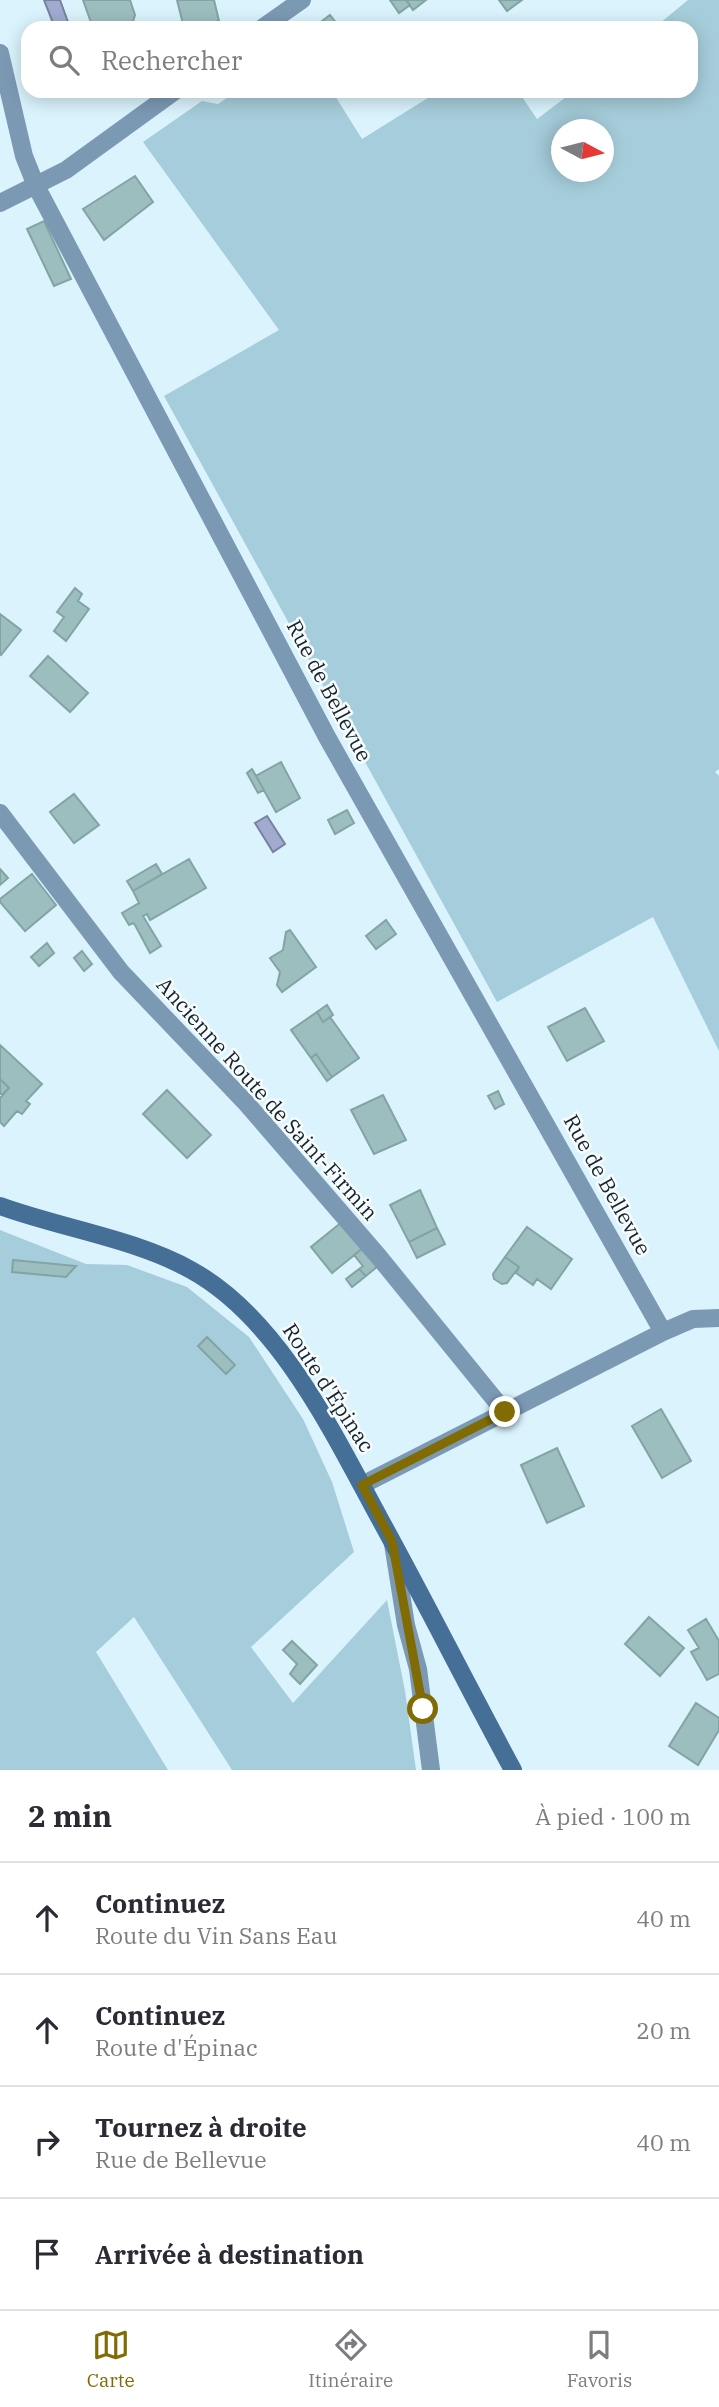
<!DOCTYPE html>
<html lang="fr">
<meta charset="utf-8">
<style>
body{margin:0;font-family:"IBM Plex Serif",serif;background:#f2f2f3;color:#2b2b33}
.compass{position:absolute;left:551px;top:119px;width:63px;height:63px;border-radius:50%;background:#fff;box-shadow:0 4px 18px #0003;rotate:97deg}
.stop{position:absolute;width:21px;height:21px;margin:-16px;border:5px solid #806b04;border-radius:50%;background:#fff}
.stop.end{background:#806b04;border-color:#fff;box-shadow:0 2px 7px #0008}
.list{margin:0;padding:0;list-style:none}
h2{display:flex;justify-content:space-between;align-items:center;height:91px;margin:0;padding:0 28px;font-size:30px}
h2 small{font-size:23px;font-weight:400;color:#7c7c81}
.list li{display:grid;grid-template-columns:46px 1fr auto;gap:21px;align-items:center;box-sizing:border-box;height:112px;padding:0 28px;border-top:2px solid #e1e1e2}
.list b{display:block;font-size:26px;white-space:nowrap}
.list p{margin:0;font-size:23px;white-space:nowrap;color:#7c7c81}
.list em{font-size:23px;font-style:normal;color:#7c7c81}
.icon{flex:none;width:38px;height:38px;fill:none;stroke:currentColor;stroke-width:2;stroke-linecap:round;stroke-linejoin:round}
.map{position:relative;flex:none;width:719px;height:1770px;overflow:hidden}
.search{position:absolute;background:#fff;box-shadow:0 4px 18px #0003;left:21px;right:21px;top:21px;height:77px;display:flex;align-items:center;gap:18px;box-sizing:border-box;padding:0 24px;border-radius:21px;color:#7c7c81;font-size:26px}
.sheet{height:539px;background:#fff}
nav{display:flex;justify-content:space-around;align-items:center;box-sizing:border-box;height:98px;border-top:2px solid #e1e1e2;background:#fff;font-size:19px;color:#7c7c81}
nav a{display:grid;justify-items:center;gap:4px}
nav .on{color:#806b04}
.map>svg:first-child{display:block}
</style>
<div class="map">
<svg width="719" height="1770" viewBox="0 0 719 1770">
<rect width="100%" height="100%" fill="#daf3fc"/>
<path fill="#a6cddb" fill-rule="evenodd" d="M688,0H719V769L715,772L719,776V1051L653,917L497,1002L164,396L279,330L143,142L202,101L218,104L237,91H332L362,139L439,91H518L537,119L574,91H691V28H654ZM562,130H604V172H562Z
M0,1230L86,1264L127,1265L187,1287L249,1337L303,1419L332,1482L354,1552L251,1647L293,1703L387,1600L405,1691L416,1770H232L134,1617L96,1652L168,1770H0Z"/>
<path fill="#a1abd0" stroke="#78829d" stroke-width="2" d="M44,0H60L69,25L55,28Z
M267,816L285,844L273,852L255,823Z"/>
<path fill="#9dbebe" stroke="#83a4a4" stroke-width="2" d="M83,0H130L135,15L131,28H93Z
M177,0H214L219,21L184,28Z
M390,0H406L410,5L399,13Z
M406,0H426L413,10Z
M499,0H522L507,11Z
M330,15L338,25L334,28H313Z
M135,176L153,202L104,240L83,209Z
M44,221L71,279L54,286L27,229Z
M75,588L82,594L78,601L89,609L66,641L54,631L64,617L57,612Z
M0,614L21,630L1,655L0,654Z
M48,656L88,693L70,712L30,676Z
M281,762L300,798L276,812L256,776Z
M252,769L264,790L258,793L247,773Z
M74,794L99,825L74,843L50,812Z
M347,810L354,823L335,834L328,820Z
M189,859L206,888L150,920L147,914L143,916L161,946L150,953L135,925L133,923L129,925L122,913L139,903L133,891Z
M156,864L162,874L133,891L127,881Z
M0,869L8,878L0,885Z
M32,874L56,905L25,931L0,902V899Z
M386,920L396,934L376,949L366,936Z
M290,930L316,967L282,992L277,985L280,972L270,958L283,950L286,932Z
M47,943L54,953L39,966L31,957Z
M82,951L92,964L84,971L74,958Z
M327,1005L333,1015L323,1022L317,1012Z
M585,1008L604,1041L567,1061L548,1027Z
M317,1012L323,1022L330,1017L359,1058L332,1077L316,1054L311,1058L291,1030Z
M0,1045L42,1084L26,1101L30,1104L22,1114L17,1111L4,1126L0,1122V1098L9,1088L0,1079Z
M316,1054L332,1077L327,1081L311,1058Z
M0,1079L9,1088L2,1095L0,1093Z
M167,1090L211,1135L187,1158L143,1114Z
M498,1091L504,1104L495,1109L488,1096Z
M383,1095L406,1140L374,1154L351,1110Z
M420,1190L437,1228L409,1242L390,1205Z
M342,1222L363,1248L332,1273L311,1247Z
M527,1227L572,1259L551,1289L537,1279L533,1285L516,1273L519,1267L505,1257Z
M437,1228L445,1244L417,1258L409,1242Z
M363,1248L378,1266L366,1276L359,1269L363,1266L354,1255Z
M505,1257L519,1267L507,1283L502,1284L494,1279L493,1274Z
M13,1260L76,1266L66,1277L12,1272Z
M359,1269L366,1276L352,1287L346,1279Z
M207,1337L235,1365L226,1374L198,1346Z
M661,1409L691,1461L662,1478L632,1426Z
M557,1448L584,1506L547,1523L521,1465Z
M649,1617L684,1648L660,1676L625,1644Z
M706,1619L719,1641V1674L707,1680L691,1652L699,1648L688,1630Z
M292,1641L317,1665L300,1684L290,1674L297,1664L283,1650Z
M696,1703L719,1718V1730L698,1765L669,1746Z"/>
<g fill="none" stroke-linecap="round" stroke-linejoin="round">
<path stroke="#7c99b4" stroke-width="18" d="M262,28L302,0
M0,53L24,156L36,186L327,737L663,1332
M0,203L66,170L175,91
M0,813L121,972L247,1104L379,1257L505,1412
M362,1485L663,1332L693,1319L719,1318
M393,1544L406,1625L418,1669L431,1770"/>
<path stroke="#456f96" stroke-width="18" d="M0,1206C60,1228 136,1239 191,1270C280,1319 334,1435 381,1521C426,1603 468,1687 513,1770"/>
</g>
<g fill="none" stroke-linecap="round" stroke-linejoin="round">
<path stroke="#806b04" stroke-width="9" d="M423,1709L392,1541L362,1485L505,1412"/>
</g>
<g text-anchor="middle" stroke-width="5" stroke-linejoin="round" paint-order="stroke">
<g font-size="21" fill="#182327" stroke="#f6fcff">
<text transform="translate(329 691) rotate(62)" y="7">Rue de Bellevue</text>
<text transform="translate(267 1099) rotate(48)" y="7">Ancienne Route de Saint-Firmin</text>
<text transform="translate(607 1185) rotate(61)" y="7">Rue de Bellevue</text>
<text transform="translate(328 1388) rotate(57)" y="7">Route d'Épinac</text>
</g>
</g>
</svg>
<svg class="compass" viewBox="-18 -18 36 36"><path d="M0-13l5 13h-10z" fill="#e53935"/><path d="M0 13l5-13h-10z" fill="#7c7c81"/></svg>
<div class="stop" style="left:423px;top:1709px"></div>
<div class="stop end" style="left:505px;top:1412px"></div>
<div class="search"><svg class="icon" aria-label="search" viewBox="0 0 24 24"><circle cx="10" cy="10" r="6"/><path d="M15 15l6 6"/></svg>Rechercher</div>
</div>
<section class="sheet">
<h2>2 min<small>À pied · 100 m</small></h2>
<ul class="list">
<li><svg class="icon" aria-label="ahead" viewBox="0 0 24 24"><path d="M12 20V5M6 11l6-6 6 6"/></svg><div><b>Continuez</b><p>Route du Vin Sans Eau</p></div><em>40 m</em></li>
<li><svg class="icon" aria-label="ahead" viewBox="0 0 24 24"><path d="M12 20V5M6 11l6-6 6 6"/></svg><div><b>Continuez</b><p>Route d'Épinac</p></div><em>20 m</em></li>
<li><svg class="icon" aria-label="right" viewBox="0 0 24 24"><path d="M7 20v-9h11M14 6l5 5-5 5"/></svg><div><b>Tournez à droite</b><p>Rue de Bellevue</p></div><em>40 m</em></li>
<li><svg class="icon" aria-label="arrive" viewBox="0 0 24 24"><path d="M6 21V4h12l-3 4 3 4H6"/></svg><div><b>Arrivée à destination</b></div></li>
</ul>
</section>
<nav>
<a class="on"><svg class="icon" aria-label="map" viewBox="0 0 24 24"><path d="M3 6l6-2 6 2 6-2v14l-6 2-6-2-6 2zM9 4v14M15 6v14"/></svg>Carte</a>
<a><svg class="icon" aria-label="directions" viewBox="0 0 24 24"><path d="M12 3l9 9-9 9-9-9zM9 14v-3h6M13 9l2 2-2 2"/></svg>Itinéraire</a>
<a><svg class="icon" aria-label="saved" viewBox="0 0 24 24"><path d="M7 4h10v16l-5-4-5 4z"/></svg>Favoris</a>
</nav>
